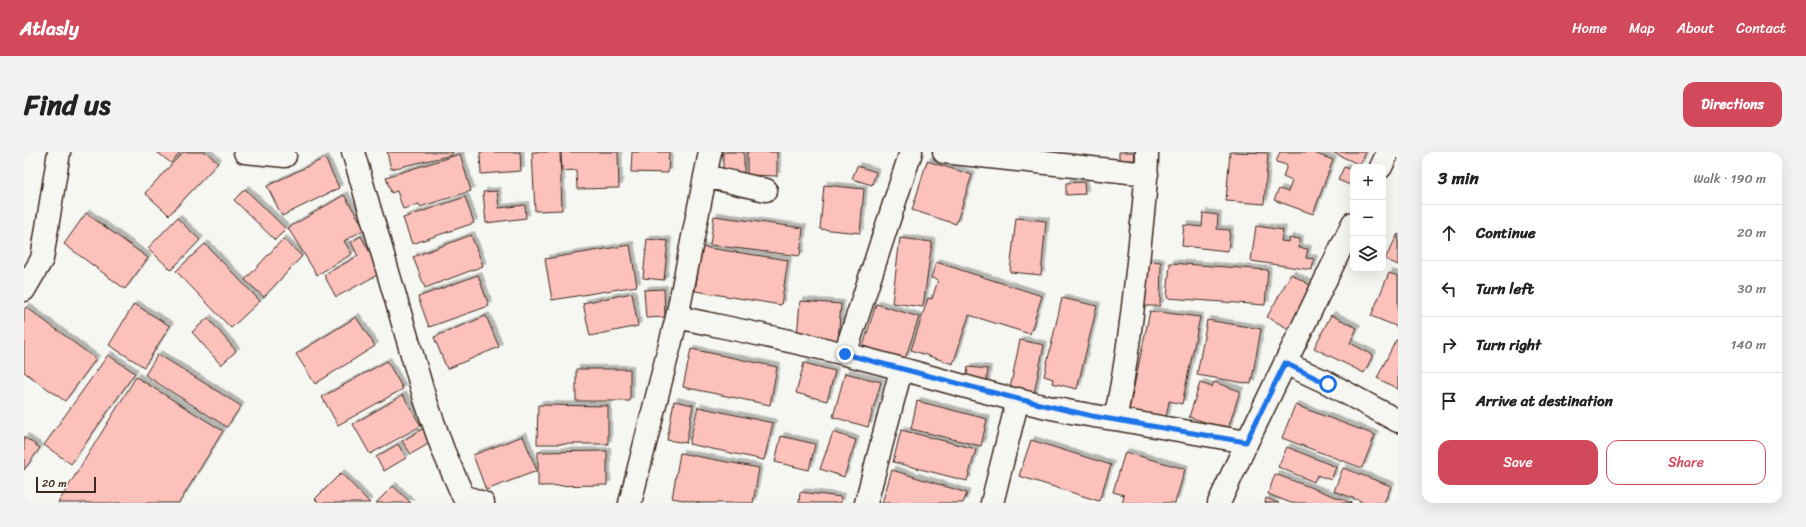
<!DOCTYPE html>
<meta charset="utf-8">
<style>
body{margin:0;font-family:Sriracha,sans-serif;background:#f2f2f2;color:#222}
.controls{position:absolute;right:12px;top:12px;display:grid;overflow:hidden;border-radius:8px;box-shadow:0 4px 16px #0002}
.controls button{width:36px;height:36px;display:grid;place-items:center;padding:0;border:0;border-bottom:1px solid #e0e0e0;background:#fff;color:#222;font:20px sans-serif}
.scale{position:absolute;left:12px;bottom:10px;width:60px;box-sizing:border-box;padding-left:4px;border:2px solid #3b2a1e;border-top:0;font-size:11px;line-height:14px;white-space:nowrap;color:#3b2a1e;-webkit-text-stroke:3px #f6f6f2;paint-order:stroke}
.stop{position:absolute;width:12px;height:12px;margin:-9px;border:3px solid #1a73e8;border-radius:50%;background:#fff}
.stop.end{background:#1a73e8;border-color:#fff;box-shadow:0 1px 4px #0008}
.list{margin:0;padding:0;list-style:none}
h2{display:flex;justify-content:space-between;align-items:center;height:52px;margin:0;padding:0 16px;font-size:17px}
h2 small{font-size:13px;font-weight:400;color:#767676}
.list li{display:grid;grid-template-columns:26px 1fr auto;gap:12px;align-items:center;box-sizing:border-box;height:56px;padding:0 16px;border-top:1px solid #e0e0e0}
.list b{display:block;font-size:15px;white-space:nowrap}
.list em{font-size:13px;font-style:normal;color:#767676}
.actions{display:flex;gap:8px;padding:12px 16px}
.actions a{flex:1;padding:9px 0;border:1px solid #d1495b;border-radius:12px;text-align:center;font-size:14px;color:#d1495b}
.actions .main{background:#d1495b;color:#fff}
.icon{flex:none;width:22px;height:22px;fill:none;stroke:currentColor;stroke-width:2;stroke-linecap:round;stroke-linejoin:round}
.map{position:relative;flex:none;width:1374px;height:351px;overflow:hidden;border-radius:12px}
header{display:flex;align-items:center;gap:24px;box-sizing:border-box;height:56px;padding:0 20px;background:#d1495b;color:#fff}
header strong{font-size:19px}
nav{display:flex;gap:22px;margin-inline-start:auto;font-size:14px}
.intro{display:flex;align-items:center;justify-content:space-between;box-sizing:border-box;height:96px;padding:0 24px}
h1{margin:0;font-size:28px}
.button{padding:10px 18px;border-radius:12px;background:#d1495b;color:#fff;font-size:14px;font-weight:700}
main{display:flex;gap:24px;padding:0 24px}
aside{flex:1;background:#fff;border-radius:12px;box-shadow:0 4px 16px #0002}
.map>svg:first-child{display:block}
</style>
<header>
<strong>Atlasly</strong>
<nav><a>Home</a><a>Map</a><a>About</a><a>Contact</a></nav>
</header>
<div class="intro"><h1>Find us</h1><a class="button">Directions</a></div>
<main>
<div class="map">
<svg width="1374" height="351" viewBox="0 0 1374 351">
<defs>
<filter id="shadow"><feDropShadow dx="3.5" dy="-3.5" stdDeviation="0" flood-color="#0004"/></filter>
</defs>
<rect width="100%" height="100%" fill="#f6f6f2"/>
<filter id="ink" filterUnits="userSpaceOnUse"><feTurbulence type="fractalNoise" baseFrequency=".025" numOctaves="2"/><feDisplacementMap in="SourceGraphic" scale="8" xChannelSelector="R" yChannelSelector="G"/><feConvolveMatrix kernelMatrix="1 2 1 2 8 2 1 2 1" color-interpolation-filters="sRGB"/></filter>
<g filter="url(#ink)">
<path fill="#fdc1bc" stroke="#3b2a1e" filter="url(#shadow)" d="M133,0H156L147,11Z
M159,0H182L194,11L145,63L121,41Z
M363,0H428V3L367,17Z
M456,0H496L497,19L457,22Z
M508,0H536L538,58L511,59Z
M537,0H594L595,36L553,37L552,18L538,19Z
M608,0H645L644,21L607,20Z
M699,0H720V23H699Z
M723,0H753V24L723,23Z
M1095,0H1110L1111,8L1095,9Z
M1206,0L1244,1L1240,52L1202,49Z
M1256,0H1287L1309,8L1289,62L1250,48L1255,37L1264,40L1268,29L1259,25L1263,13L1252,10Z
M1308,0H1342L1336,13Z
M436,2L447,39L396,55L395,52L379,57L373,39L367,41L362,25Z
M301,6L315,36L258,64L243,34Z
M903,9L948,23L932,72L888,58Z
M833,14L852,20L848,33L828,27Z
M1320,15L1329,19V34L1314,28Z
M1060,30L1061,42L1042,43V31Z
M800,33L840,37L836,81L796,77Z
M221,37L262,77L251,88L210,48Z
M473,39L475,56L501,53L502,66L462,71L459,40Z
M320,43L341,77L320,89L328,102L293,123L264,76Z
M441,45L450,71L388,92L379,66Z
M62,61L124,106L101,137L40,92Z
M1179,61L1194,63L1193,77L1206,78L1204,99L1158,94L1160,73L1178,75Z
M690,64L779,76L776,104L686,93Z
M153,66L176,88L147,118L124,96Z
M992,66L1022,69L1017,123L986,120Z
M1232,74L1259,78L1257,89L1265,90L1266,86L1276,87L1275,96L1284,97L1282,106L1290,107L1288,118L1227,109Z
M1374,82V113L1361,107Z
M447,83L459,114L401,136L389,105Z
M337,84L357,121L312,145L300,123L334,104L327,90Z
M876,86L908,90L899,155L868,151Z
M259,87L278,104L240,145L221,128Z
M623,87L644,89L640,128L619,126Z
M181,92L236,149L207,176L152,119Z
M606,93L613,134L528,148L521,107Z
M678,95L764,108L757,153L671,139Z
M1120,109L1137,110L1136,154H1119Z
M912,110L1018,144L1006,182L945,163L929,212L887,198L904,146L908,147L914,128L907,126Z
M1146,111L1244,118L1241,153L1143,146Z
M1365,121L1374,124V175L1347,164Z
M1267,122L1291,136L1267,178L1243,165Z
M454,123L465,154L405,175L394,145Z
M640,137L641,165L622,166L620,138Z
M608,141L614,174L566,184L559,151Z
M1038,146L1073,154L1053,237L1028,231L1029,227L1020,224Z
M776,149L817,152L814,188L773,185Z
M110,152L146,174L120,215L85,193Z
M852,152L895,165L881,207L839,194Z
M2,155L72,207L41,249L0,220V158Z
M1126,159L1176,165L1158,252L1145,249L1142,266L1105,258Z
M1307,163L1333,176L1326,191L1349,203L1340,221L1290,196Z
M462,164L475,195L423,217L410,185Z
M332,165L351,194L291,232L272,202Z
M184,166L212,199L197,213L168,180Z
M1183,168L1237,177L1227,232L1173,223Z
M996,188L1020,193L1009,246L985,241Z
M1372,188L1374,189V237L1353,226Z
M667,197L753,215L746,253L659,235Z
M134,202L217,254L203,275L121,223Z
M84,203L111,221L47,312L20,293Z
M363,209L379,237L314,273L298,245Z
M780,211L811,219L803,249L772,241Z
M944,215L964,217L962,234L942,231Z
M552,217H606V249H552Z
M821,221L857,230L844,275L809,265Z
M112,225L199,279L155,351H34Z
M1190,230L1216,239L1204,277L1165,265L1176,231L1188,235Z
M379,243L397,274L346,302L329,272Z
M650,249L669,253L662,291L643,288Z
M893,249L963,267L957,294L887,277Z
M514,253L584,254V292H513Z
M1271,253L1351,283L1338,316L1258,286Z
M674,255L749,271L740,308L665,292Z
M400,276L408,290L387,302L378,289Z
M877,278L952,297L943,329L869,310Z
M809,280L832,288L820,325L796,317Z
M499,284L513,319L462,338L449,303Z
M757,284L791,292L785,318L751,310Z
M0,285L16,296L0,318Z
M1007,288L1087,313L1075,349L995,324Z
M374,292L382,306L360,319L352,305Z
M1263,295L1312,315L1307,328L1293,323L1290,330L1254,315Z
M583,299V333L514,334V300Z
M1101,300L1161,317L1151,351H1098L1100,343L1089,340Z
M656,301L735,316L729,351H676L648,346Z
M1319,316L1367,334L1360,351H1336L1337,349L1310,339Z
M868,318L943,341L939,351H858Z
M317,321L346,351H295L291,347Z
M1251,322L1328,351H1267L1244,342Z
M369,334L387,351H352Z
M776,340L817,345V351H775Z
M1242,346L1255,351H1241Z"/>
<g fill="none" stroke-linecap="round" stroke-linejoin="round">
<g stroke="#3b2a1e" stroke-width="25">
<path id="minor" d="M221,0L261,4
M329,0L401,247L419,298L439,344L459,351
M920,0L1123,22
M1357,15L1364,0
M681,24L742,38
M0,138L18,107L35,0
M653,165C709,177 765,188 821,202C910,224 999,255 1091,267C1103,212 1109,156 1115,101C1118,67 1123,34 1123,0
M821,202L887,0
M1261,211L1304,231L1374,269
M1091,267L1223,290
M606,351L653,165L686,0
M842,351L877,218
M968,351L994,247
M1195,351L1223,290L1329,71"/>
</g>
<use href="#minor" stroke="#f6f6f2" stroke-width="22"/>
</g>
</g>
<g fill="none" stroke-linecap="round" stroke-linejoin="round" filter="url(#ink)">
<path stroke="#1a73e8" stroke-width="5" d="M821,202L994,247L1068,264L1222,290L1261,211L1304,232"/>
</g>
</svg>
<div class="controls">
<button>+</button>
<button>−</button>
<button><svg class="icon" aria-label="layers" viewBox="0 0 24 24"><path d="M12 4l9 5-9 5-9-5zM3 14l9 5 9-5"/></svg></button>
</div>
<div class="scale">20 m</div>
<div class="stop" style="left:1304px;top:232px"></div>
<div class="stop end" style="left:821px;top:202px"></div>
</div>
<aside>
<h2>3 min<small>Walk · 190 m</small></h2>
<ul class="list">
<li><svg class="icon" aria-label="ahead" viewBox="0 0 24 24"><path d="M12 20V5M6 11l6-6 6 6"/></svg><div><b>Continue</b></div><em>20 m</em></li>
<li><svg class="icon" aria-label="left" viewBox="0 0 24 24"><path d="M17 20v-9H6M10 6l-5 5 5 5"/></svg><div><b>Turn left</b></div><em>30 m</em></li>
<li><svg class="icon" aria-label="right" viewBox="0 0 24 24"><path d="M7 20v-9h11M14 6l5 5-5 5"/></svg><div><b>Turn right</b></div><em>140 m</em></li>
<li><svg class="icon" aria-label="arrive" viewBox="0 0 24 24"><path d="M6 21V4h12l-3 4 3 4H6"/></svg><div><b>Arrive at destination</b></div></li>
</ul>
<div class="actions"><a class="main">Save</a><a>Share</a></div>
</aside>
</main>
